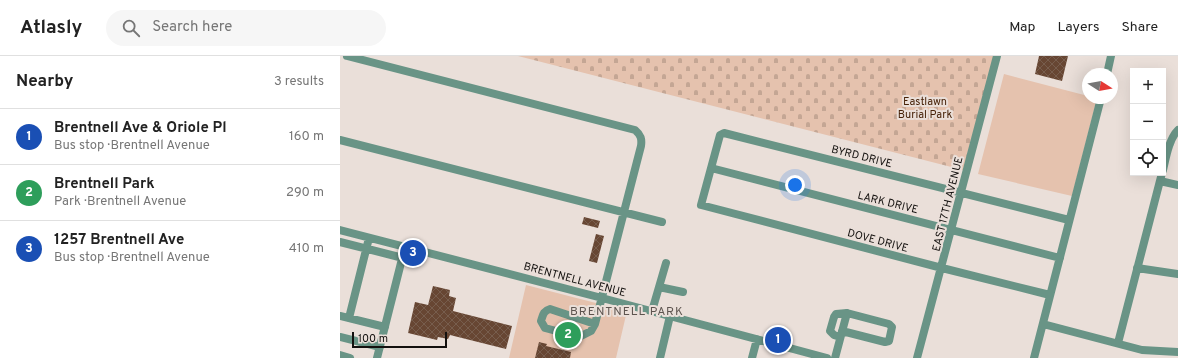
<!DOCTYPE html>
<meta charset="utf-8">
<style>
body{margin:0;font-family:Overpass,sans-serif;background:#f6f6f6;color:#222}
.controls{position:absolute;right:12px;top:12px;display:grid;overflow:hidden;border-radius:0px;box-shadow:0 4px 16px #0002}
.controls button{width:36px;height:36px;display:grid;place-items:center;padding:0;border:0;border-bottom:1px solid #e0e0e0;background:#fff;color:#222;font:20px sans-serif}
.compass{position:absolute;left:742px;top:12px;width:36px;height:36px;border-radius:50%;background:#fff;box-shadow:0 4px 16px #0002;rotate:101deg}
.scale{position:absolute;left:12px;bottom:10px;width:95px;box-sizing:border-box;padding-left:4px;border:2px solid #13100e;border-top:0;font-size:11px;line-height:14px;white-space:nowrap;color:#13100e;-webkit-text-stroke:3px #eadfd9;paint-order:stroke}
.you{position:absolute;left:455px;top:129px;width:14px;height:14px;margin:-10px;border:3px solid #fff;border-radius:50%;background:#1a73e8;box-shadow:0 0 0 6px #1a73e833}
.badge{display:grid;place-items:center;width:26px;height:26px;border-radius:50%;background:#ea580c;color:#fff;font-size:13px;font-weight:700}
.pin{position:absolute;translate:-50% -50%;border:2px solid #fff;box-shadow:0 1px 4px #0006}
.list{margin:0;padding:0;list-style:none}
h2{display:flex;justify-content:space-between;align-items:center;height:52px;margin:0;padding:0 16px;font-size:17px}
h2 small{font-size:13px;font-weight:400;color:#767676}
.list li{display:grid;grid-template-columns:26px 1fr auto;gap:12px;align-items:center;box-sizing:border-box;height:56px;padding:0 16px;border-top:1px solid #e0e0e0}
.list b{display:block;font-size:15px;white-space:nowrap}
.list p{margin:0;font-size:13px;white-space:nowrap;color:#767676}
.list em{font-size:13px;font-style:normal;color:#767676}
.icon{flex:none;width:22px;height:22px;fill:none;stroke:currentColor;stroke-width:2;stroke-linecap:round;stroke-linejoin:round}
.map{position:relative;flex:none;width:838px;height:302px;overflow:hidden}
header{display:flex;align-items:center;gap:24px;box-sizing:border-box;height:56px;padding:0 20px;background:#fff;border-bottom:1px solid #e0e0e0}
header strong{font-size:19px}
nav{display:flex;gap:22px;margin-inline-start:auto;font-size:14px}
.search{width:280px;height:36px;background:#f6f6f6;display:flex;align-items:center;gap:10px;box-sizing:border-box;padding:0 14px;border-radius:22px;color:#767676;font-size:15px}
main{display:flex}
aside{flex:1;background:#fff}
.map>svg:first-child{display:block}
</style>
<header>
<strong>Atlasly</strong>
<div class="search"><svg class="icon" aria-label="search" viewBox="0 0 24 24"><circle cx="10" cy="10" r="6"/><path d="M15 15l6 6"/></svg>Search here</div>
<nav><a>Map</a><a>Layers</a><a>Share</a></nav>
</header>
<main>
<aside>
<h2>Nearby<small>3 results</small></h2>
<ul class="list">
<li><span class="badge" style="background:#1a4fb4">1</span><div><b>Brentnell Ave &amp; Oriole Pl</b><p>Bus stop · Brentnell Avenue</p></div><em>160 m</em></li>
<li><span class="badge" style="background:#2e9e5b">2</span><div><b>Brentnell Park</b><p>Park · Brentnell Avenue</p></div><em>290 m</em></li>
<li><span class="badge" style="background:#1a4fb4">3</span><div><b>1257 Brentnell Ave</b><p>Bus stop · Brentnell Avenue</p></div><em>410 m</em></li>
</ul>
</aside>
<div class="map">
<svg width="838" height="302" viewBox="0 0 838 302">
<defs>
<pattern id="cemetery-stones" width="16" height="16" patternUnits="userSpaceOnUse"><rect width="16" height="16" fill="#e5c2ae"/><path d="M2 7V4a2 2 0 0 1 4 0v3zM10 15v-3a2 2 0 0 1 4 0v3z" fill="#c4a694"/></pattern>
<pattern id="building-cross-hatch" width="8" height="8" patternUnits="userSpaceOnUse"><rect width="8" height="8" fill="#674633"/><path d="M0 0l8 8M0 8l8-8" fill="none" stroke="#775d4d"/></pattern>
</defs>
<rect width="100%" height="100%" fill="#eadfd9"/>
<path fill="#e5c2ae" d="M664,18L748,40V42H757L732,140L638,118Z
M186,229L287,255L276,302H169Z"/>
<path fill="url(#cemetery-stones)" d="M178,0H654L623,114Z"/>
<path fill="url(#building-cross-hatch)" d="M699,0H728L722,25L695,18Z
M244,161L260,165L258,172L242,168Z
M256,178L264,180L257,207L249,205Z
M93,230L110,234L109,240L116,242L113,255L172,270L166,293L110,279L108,283L98,281L97,284L68,277L75,246L88,249Z
M199,286L207,288L206,290L231,296L230,302H195Z"/>
<g fill="none" stroke-linecap="round" stroke-linejoin="round">
<path stroke="#699486" stroke-width="8" d="M7,0L295,74C301,79 302,83 301,90L255,268L251,275L239,281L205,272L201,265C203,259 203,255 210,253L255,268
M767,18L771,0
M0,84L322,166
M371,112L720,202
M823,114C826,101 829,83 838,74
M820,125L838,129
M0,174L262,242L487,302
M0,186L63,202
M797,212L838,218
M319,231L343,236
M710,239L602,212L361,149L380,79L384,77L729,164
M312,255L326,207
M0,260L45,271
M9,262L29,182
M703,268L802,294L838,296
M0,281L40,291
M500,281L494,279L490,275L494,261L496,258L507,257
M778,287L822,117
M0,299L10,302
M37,302L65,191
M320,302L330,260
M412,302L417,283
M495,302C499,287 503,272 507,257L549,268L552,271L549,285L545,286L502,275
M577,302L657,0
M694,302L761,42"/>
</g>
<g text-anchor="middle" stroke-width="4" stroke-linejoin="round" paint-order="stroke">
<g font-size="11" fill="#472208" stroke="#eadfd9">
<text x="585" y="49">Eastlawn<tspan x="585" dy="13">Burial Park</tspan></text>
</g>
<g font-size="11" fill="#13100e" stroke="#eadfd9">
<text transform="translate(522 100) rotate(14)" y="4">BYRD DRIVE</text>
<text transform="translate(548 146) rotate(14)" y="4">LARK DRIVE</text>
<text transform="translate(607 148) rotate(-76)" y="4">EAST 17TH AVENUE</text>
<text transform="translate(538 184) rotate(15)" y="4">DOVE DRIVE</text>
<text transform="translate(235 223) rotate(15)" y="4">BRENTNELL AVENUE</text>
</g>
<g font-size="12" letter-spacing="1" fill="#5d544f" stroke="#eadfd9">
<text x="287" y="259">BRENTNELL PARK</text>
</g>
</g>
</svg>
<div class="controls">
<button>+</button>
<button>−</button>
<button><svg class="icon" aria-label="locate" viewBox="0 0 24 24"><circle cx="12" cy="12" r="6"/><path d="M12 2v4M12 18v4M2 12h4M18 12h4"/></svg></button>
</div>
<svg class="compass" viewBox="-18 -18 36 36"><path d="M0-13l5 13h-10z" fill="#e53935"/><path d="M0 13l5-13h-10z" fill="#767676"/></svg>
<div class="scale">100 m</div>
<div class="you"></div>
<div class="pin badge" style="left:438px;top:284px;background:#1a4fb4">1</div>
<div class="pin badge" style="left:228px;top:279px;background:#2e9e5b">2</div>
<div class="pin badge" style="left:73px;top:197px;background:#1a4fb4">3</div>
</div>
</main>
